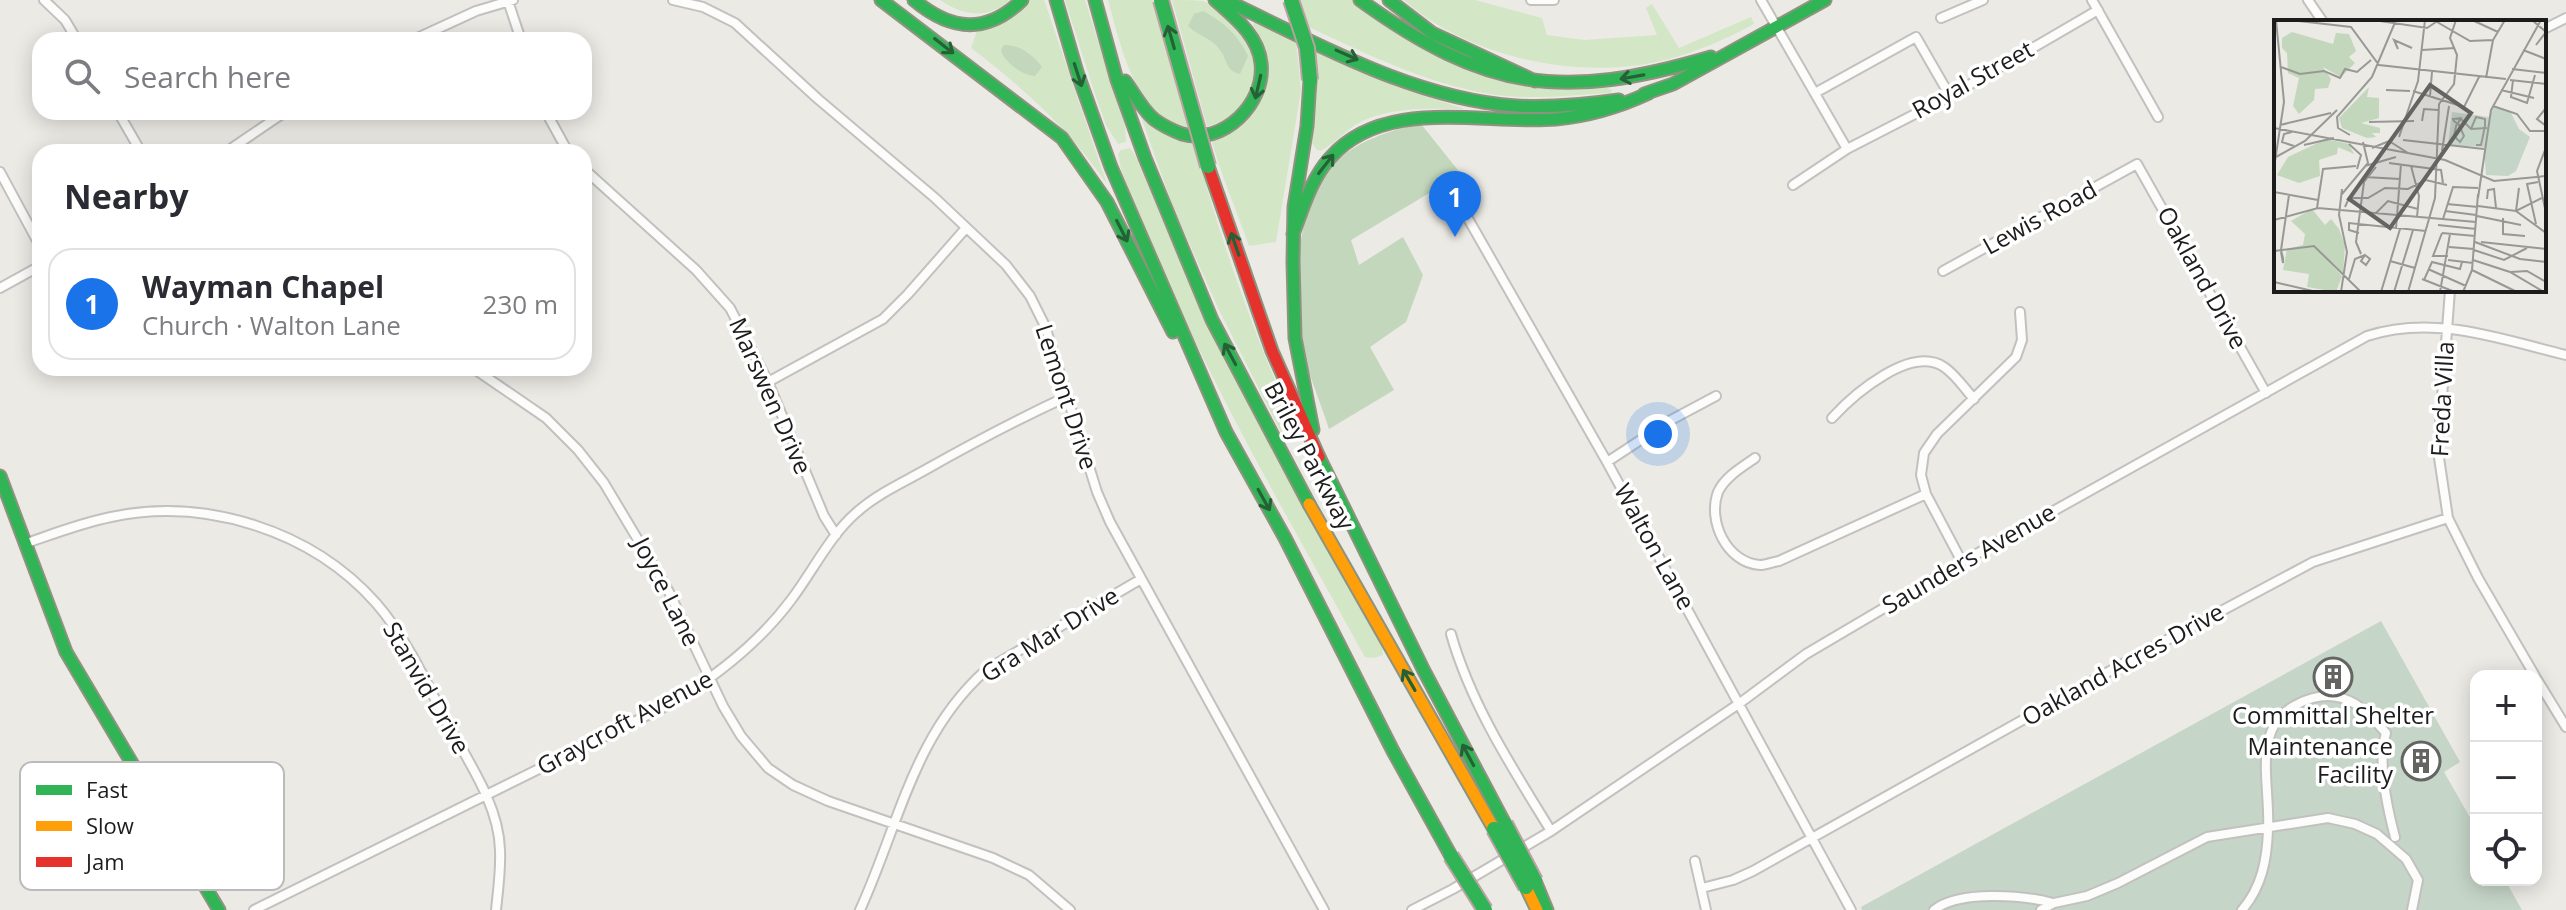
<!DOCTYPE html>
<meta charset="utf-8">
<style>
body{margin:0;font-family:"Open Sans",sans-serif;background:#f2f2f3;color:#2b2b33}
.controls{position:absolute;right:24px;bottom:24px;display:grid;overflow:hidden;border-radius:16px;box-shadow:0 4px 20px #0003}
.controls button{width:72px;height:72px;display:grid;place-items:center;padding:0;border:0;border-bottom:2px solid #e1e1e2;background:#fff;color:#2b2b33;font:40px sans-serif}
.you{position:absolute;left:1658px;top:434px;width:28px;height:28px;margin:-20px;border:6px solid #fff;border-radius:50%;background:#1a73e8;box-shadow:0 0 0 12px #1a73e833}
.badge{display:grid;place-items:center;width:52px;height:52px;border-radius:50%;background:#1a73e8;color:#fff;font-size:26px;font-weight:700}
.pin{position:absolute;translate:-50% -66px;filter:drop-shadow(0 2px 4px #0008)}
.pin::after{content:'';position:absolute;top:42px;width:28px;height:24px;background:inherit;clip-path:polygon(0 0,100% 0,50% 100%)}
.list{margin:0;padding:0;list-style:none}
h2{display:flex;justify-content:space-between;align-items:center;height:104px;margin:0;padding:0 32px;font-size:34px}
h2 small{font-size:26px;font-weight:400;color:#7c7c81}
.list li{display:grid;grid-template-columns:52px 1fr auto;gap:24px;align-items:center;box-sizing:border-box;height:112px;margin:0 16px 16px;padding:0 16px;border:2px solid #e1e1e2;border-radius:24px}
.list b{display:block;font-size:30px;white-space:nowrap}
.list p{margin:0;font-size:26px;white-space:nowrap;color:#7c7c81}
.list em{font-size:26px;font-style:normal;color:#7c7c81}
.icon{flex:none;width:44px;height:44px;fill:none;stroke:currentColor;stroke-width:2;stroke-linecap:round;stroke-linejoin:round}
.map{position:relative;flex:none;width:2566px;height:910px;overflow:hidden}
.search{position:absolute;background:#fff;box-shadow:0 4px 20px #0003;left:32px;top:32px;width:560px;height:88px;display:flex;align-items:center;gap:20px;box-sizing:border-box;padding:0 28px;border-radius:24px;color:#7c7c81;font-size:30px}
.panel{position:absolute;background:#fff;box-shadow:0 4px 20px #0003;left:32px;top:144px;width:560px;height:232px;border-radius:24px}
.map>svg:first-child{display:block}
</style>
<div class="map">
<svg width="2566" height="910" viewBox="0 0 2566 910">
<rect width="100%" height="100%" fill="#ebeae5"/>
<path fill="#d3e6c6" d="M940,0H1010C987,20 964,16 940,0Z
M1029,0H1044L1107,184C1069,129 1024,88 971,48L977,31L1024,7Z
M1065,0H1085L1125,126L1126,142L1118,144L1106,125L1094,91Z
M1108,0H1153L1190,129C1135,119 1121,46 1108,0Z
M1172,0C1181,0 1194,0 1203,1C1246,15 1273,72 1239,107C1230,117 1221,124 1207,126Z
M1300,0H1353L1406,37L1434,52L1554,86L1605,87L1612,90L1611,93C1576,95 1541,99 1506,96C1437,89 1371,56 1309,27Z
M1404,0H1475L1542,18L1547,35L1584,40L1657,35L1646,8L1652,4L1679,48L1751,17L1754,24C1726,39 1699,51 1669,59C1584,82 1470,59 1404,0Z
M1254,22L1296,41L1301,90L1276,242L1249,246C1236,209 1221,175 1211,138C1226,126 1248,113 1261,97C1276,78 1265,43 1253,25Z
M1315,49L1399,88L1465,109C1429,109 1388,106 1355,125C1343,133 1333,145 1320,151L1316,149L1312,143L1317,91Z
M1140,114C1156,131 1171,137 1194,140C1220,243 1256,338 1298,435L1288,440L1284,438L1220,312L1173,207Z
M1130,148L1135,155L1198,303L1382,646L1383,655L1374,658L1365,657C1277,498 1184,340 1121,169L1118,154L1121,150Z"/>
<path fill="#c2d7bc" d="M1203,11C1225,23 1237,34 1248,56L1240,74C1225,71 1228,60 1220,50C1212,38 1198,36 1188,26L1194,14Z
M1004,45C1018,44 1035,56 1042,67L1035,76C1022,75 1004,62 1001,50Z
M1421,124L1461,174L1351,240L1359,265L1403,237L1423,275L1406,322L1370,347L1394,390L1329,429C1319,398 1303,361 1298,329C1291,286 1300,196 1333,164C1357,141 1390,130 1421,124Z"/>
<path fill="#c5d5c7" d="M2381,621L2460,762L2444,772L2476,828V880H2505L2522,910H1862L1861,907Z"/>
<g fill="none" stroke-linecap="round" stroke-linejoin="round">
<g stroke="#c2c1bf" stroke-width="12">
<path id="street" d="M44,0L65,20L77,40
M673,0L703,7L735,23L818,99L935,198L1006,265L1030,296L1045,326L1097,492L1110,522L1324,910
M1531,0H1554
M1761,0L1847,149
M2092,0L2158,117
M2308,0L2323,22
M508,1L521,40
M1941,18L1983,0
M2544,29L2566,18
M413,40L476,11L513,0
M1815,93L1916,37L1950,96
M118,112L141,152
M546,112L568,152
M226,152L285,112
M584,169L696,270L730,308L768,382L824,516L836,535
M0,172L40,246
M1793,185L1847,149L1950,96L2098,10
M1450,187L1607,462L1851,910
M1943,271L2137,164L2266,393
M0,288L40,266
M2450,290L2438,451L2448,518L2478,578L2535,676
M473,368L546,418L578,450L604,483L668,590L723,706L741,736L768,768L793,785L828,801L993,858L1029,875L1070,910
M768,382L883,319L908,294L966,228
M1832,418C1854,394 1911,345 1944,367C1955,374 1965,389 1974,399
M1755,458C1742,467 1725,477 1718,492C1707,521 1727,563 1760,565C1765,565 1773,562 1779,561L1926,494
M1607,462L1671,420L1716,396
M24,544C53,534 81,523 111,517C205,497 311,530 376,603C404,635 425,679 444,717C465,757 499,803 500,850C501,870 498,890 496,910
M1962,562L1926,494L1921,475L1924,453L1937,434L2016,357L2022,340L2020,312
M1451,634C1471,705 1513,769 1551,831
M2536,678L2566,727
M1695,861L1706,910
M1702,888L1733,880L1753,871L2135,657L2313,562L2448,518
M254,910L672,703C718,675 759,643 791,600C813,571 830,535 857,512C877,494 902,483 925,470C971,444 1018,419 1066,397
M860,910C899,825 913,735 986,670L1141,579
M1412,910L1453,889L1551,831L1740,703L1806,654L1962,562L2367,336C2434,314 2500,339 2566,355
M1934,910C1959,890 2023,895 2053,903
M2041,910L2054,903L2087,896L2118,883L2207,837L2328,818L2355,824L2377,834L2406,859L2418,880L2412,910
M2242,910C2262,887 2267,859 2268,830C2271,779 2246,717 2313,698C2346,689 2366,710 2386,733C2377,763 2387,807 2395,837"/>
</g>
<g stroke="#8e937f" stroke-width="15">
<path id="fast" d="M881,0L1062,138L1107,202L1173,332
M914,0C951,31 986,35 1022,0
M1056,0L1077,72L1111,167L1226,432L1285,538L1393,751L1451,856
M1095,0L1117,80L1145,158L1212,320L1309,504
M1225,0C1316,43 1413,99 1516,106C1551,108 1584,105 1619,100
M1360,0C1486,91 1562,101 1711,57
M1389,0L1432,33L1535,81
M1310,80L1307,126L1294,207L1293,262L1295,338L1313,430
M1125,81C1134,93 1143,111 1155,120C1162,125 1174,131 1182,134C1223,146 1266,103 1261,63C1258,35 1234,17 1215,0
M1644,94L1673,84L1825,0
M1293,234C1303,208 1311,179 1330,158C1384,96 1483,125 1556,119C1589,116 1619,107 1649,93
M1319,457L1424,671L1505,824
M0,476L66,652L219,910
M1535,881L1547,910"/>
</g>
<g stroke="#8e937f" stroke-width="15">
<path id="slow" d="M1309,504L1494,829
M1526,887L1537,910"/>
</g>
<g stroke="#8e937f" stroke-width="15">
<path id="jam" d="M1208,166L1272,351L1319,457"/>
</g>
<use href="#street" stroke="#fcfcfb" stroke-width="8"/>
<use href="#fast" stroke="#30b455" stroke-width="11"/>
<use href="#slow" stroke="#ff9f0a" stroke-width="11"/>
<use href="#jam" stroke="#e5322d" stroke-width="11"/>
<g stroke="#bda0a3" stroke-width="18" stroke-linecap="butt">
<path id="fast-bridge" d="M1161,0L1208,166
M1291,0L1307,48L1310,80
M1505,824L1535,881
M1494,829L1526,887
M1451,856L1485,910"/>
</g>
<use href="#fast-bridge" stroke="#30b455" stroke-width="14"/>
</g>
<defs><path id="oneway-shaft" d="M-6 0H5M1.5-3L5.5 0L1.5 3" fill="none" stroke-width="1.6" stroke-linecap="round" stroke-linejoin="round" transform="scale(2)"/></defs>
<g stroke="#256036">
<use href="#oneway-shaft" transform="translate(1171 37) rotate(-106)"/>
<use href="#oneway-shaft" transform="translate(944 46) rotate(38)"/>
<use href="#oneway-shaft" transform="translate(1347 55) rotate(24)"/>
<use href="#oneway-shaft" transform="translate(1078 75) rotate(72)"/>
<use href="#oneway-shaft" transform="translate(1632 77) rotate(170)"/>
<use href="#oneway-shaft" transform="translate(1258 87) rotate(103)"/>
<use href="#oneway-shaft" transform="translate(1326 164) rotate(-52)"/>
<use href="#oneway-shaft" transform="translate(1122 231) rotate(63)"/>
<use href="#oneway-shaft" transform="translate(1235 244) rotate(-109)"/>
<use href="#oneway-shaft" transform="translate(1230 354) rotate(-118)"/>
<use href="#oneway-shaft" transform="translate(1264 500) rotate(61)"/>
<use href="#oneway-shaft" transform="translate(1409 680) rotate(-120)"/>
<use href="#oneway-shaft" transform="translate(1468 755) rotate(-118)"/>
</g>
<defs>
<g id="building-ring" transform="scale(2)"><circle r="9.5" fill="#fff" stroke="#646462" stroke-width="1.5"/><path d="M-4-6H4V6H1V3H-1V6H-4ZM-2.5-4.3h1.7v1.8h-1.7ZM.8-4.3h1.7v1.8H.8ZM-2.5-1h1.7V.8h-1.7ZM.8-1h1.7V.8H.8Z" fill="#646462"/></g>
</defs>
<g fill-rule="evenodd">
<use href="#building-ring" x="2333" y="677"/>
<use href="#building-ring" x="2421" y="761"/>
</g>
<g text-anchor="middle" stroke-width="7" stroke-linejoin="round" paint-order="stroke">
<g font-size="24" fill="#1c1c1c" stroke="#fff">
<text transform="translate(1973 80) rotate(-29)" y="8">Royal Street</text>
<text transform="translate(2040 218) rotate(-29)" y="8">Lewis Road</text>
<text transform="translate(2202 278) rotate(61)" y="8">Oakland Drive</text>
<text transform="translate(770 396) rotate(66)" y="8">Marswen Drive</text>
<text transform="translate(1066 397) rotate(72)" y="8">Lemont Drive</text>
<text transform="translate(2443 399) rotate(-87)" y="8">Freda Villa</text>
<text transform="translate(1309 456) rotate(62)" y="8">Briley Parkway</text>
<text transform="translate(1654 547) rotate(61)" y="8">Walton Lane</text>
<text transform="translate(1969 559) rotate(-30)" y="8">Saunders Avenue</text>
<text transform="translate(666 592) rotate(63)" y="8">Joyce Lane</text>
<text transform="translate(1050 635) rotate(-32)" y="8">Gra Mar Drive</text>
<text transform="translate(2123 665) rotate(-29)" y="8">Oakland Acres Drive</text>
<text transform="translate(426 688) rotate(60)" y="8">Stanvid Drive</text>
<text transform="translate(625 723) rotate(-28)" y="8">Graycroft Avenue</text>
</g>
<g font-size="24" fill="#1c1c1c" stroke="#fff">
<text x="2333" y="724">Committal Shelter</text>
<text x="2393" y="755" text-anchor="end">Maintenance<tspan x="2393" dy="28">Facility</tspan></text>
</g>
</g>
<g transform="translate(2274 20)">
<rect width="272" height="272" fill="#ebeae5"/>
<path d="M18,12L59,24L62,13L75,14L82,31L75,37L81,43L67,57L49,47L57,59L54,68L41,69L40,80L25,94L19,86L25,58L14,53L13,33L8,28V18ZM95,67L93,77L105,78V98L87,103L106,108V113H98L102,117L93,118L68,108L65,98ZM52,119L75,124L80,134L64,127L63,134L45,140L46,156L25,163L3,155L14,137ZM38,189L51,205L57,199L65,209L71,225L69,254L53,240L68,256L62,272L33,267L35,254L9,250L13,229L29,225L31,214L17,201Z" fill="#c2d7bc"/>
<path d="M219,86L236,91L245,109L256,117L242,151L234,156L212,155L210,127L174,125L178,92L215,97Z" fill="#c5d5c7"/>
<path fill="none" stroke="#989895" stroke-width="2" d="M16,0L77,7L105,45L232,59M99,0L153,8L165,0M198,0L224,12M258,0L272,12L262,25M163,2L196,21L219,20M124,29L120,20L138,28M148,30L181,28M249,30L272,39M7,47L26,54L50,51L66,58L71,49L83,52L97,40M238,49L272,53M212,58L219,20L231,0M236,60L272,64M239,60L237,77L253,83L261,55M112,70L136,71M227,70L260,78M139,71L190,87L205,57M156,76L158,52M219,86L243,94L256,111H272M272,88L263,99L272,106M188,98L179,99L180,101L184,104L185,105L190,116L186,122L180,116L182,106L183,104H184L185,101L187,99L197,109L213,108M148,101L150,89L164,90M95,102L140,101M6,105L57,93M0,108L171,140L220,161L272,156M197,109L202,97L211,99V106M18,112L10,114L8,122L20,126M76,115L64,108L63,97L98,57L122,0M125,117L144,61L151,0M129,120L210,129M75,124L87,135L83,149M30,125L60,118M202,125H207L211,106M98,128L115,121L134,133M271,130L263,151L272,193M168,131L175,86M0,138L31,121L63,90M1,141L10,82L2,0M115,143L167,150L169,163M91,146L122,137M137,146L145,176L143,197M91,157L126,159M245,168L242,191L272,213M0,172L44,180M68,174L94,143L89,122M204,178L217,90L267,0M213,179L214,170L220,169L222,188M173,184L204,187M204,186L242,191L268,178M71,187L75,178H94L111,168L134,169L152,160L173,165M43,188L49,149L82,146M171,191L202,195M101,194L114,181L144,189M203,196L247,205M229,198V214L251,216M169,199L179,167L204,168M0,200L44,188L202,202M262,204L253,164L264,162M164,205L202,209M122,209L127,144M85,213L75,210V203L152,211M168,213L159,236H174M168,213L201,216M201,222L246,239L272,242M207,222L272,229M175,227L200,229M7,230L15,175M7,230L9,238V243L7,232M200,230L230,240L253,228M0,231L40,226L87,272M87,234L82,222L90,162L102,147M91,235L96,239L92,245L87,241ZM174,240L199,243M199,240L236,252L270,272M116,241L141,248M154,249L192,266M198,250L243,272M237,252L253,251L272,262M75,259L81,239L91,235M148,259L181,272M150,260L158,242L186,249L188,242M0,262L43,272M67,272L73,232L65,195L68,169M107,272L126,209M120,272L139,210M134,272L161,178L165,84L180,64L183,35L176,18L182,0M166,272L176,214M189,272L198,250L204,174"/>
<path fill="#646462" fill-opacity="0.15" stroke="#646462" stroke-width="4" d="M156,65L197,93L116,208L75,179Z"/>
<rect width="272" height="272" fill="none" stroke="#1c1c1c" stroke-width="4"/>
</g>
<rect x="20" y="762" width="264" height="128" rx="12" fill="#fff" stroke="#bbb" stroke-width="2"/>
<rect x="36" y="785" width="36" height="10" fill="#30b455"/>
<rect x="36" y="821" width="36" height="10" fill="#ff9f0a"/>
<rect x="36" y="857" width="36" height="10" fill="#e5322d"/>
<g font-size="22" fill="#1c1c1c">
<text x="86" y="798">Fast</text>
<text x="86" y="834">Slow</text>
<text x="86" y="870">Jam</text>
</g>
</svg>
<div class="controls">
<button>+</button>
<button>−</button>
<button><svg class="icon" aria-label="locate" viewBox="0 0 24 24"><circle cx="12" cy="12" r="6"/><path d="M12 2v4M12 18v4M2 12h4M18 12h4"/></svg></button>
</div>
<div class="you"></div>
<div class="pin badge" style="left:1455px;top:237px">1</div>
<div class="search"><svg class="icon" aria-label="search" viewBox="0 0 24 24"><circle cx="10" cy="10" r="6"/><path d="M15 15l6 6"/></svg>Search here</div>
<section class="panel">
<h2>Nearby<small></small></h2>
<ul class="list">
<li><span class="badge">1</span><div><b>Wayman Chapel</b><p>Church · Walton Lane</p></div><em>230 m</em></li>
</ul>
</section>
</div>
